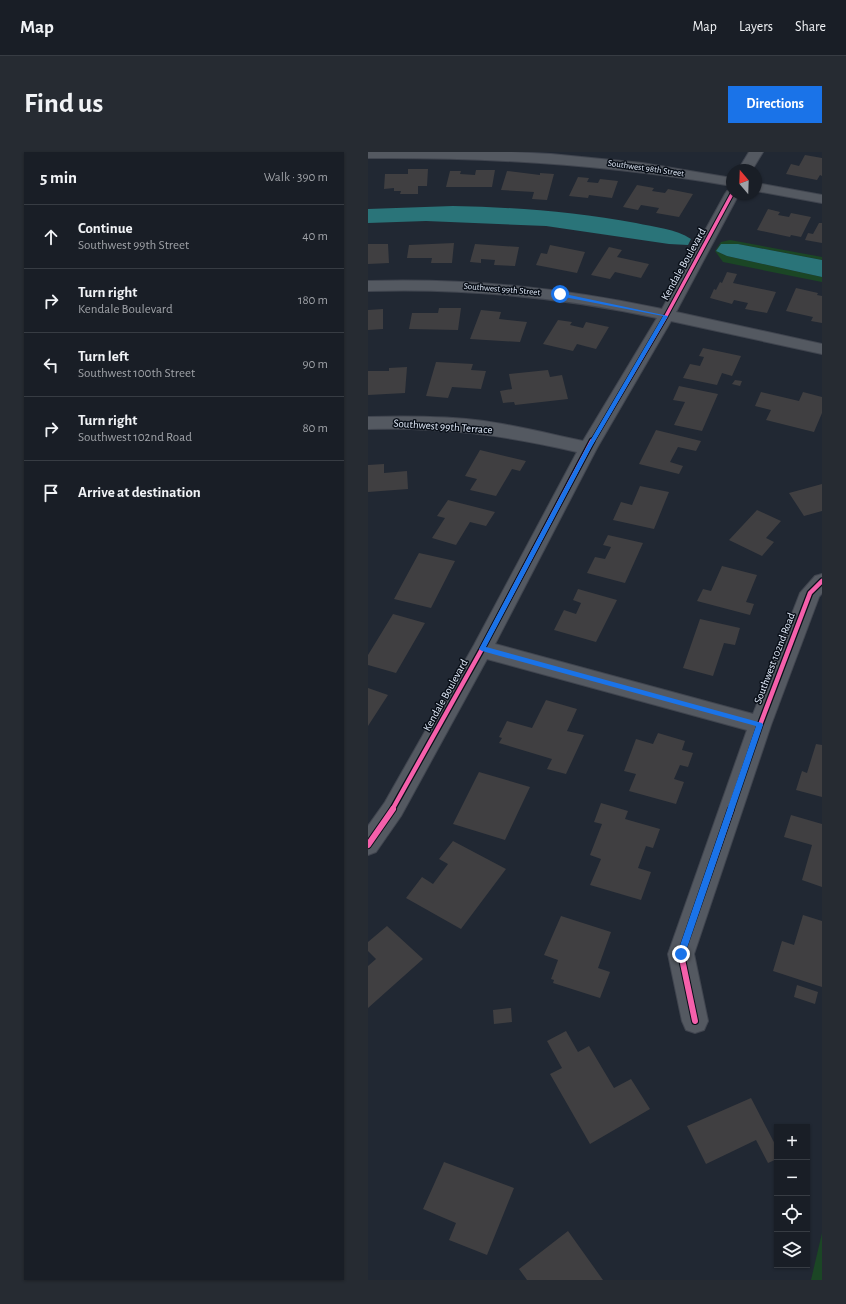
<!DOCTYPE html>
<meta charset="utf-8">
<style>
body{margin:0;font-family:"Alegreya Sans",sans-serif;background:#262b32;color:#f1f3f6}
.controls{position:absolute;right:12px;bottom:12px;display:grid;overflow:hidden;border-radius:0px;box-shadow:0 1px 3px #0004}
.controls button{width:36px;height:36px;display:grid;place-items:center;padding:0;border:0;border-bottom:1px solid #373c43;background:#191e26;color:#f1f3f6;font:20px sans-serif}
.compass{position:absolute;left:358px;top:12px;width:36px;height:36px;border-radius:50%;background:#191e26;box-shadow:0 1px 3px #0004;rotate:341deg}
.stop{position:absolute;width:12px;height:12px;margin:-9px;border:3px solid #1a73e8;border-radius:50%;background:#fff}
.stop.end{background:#1a73e8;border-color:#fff;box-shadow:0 1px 4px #0008}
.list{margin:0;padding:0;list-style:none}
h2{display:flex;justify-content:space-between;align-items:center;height:52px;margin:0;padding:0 16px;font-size:17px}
h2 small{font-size:13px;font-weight:400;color:#9fa2a7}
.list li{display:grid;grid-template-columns:26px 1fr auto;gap:12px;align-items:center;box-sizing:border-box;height:64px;padding:0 16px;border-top:1px solid #373c43}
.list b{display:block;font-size:15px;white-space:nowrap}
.list p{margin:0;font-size:13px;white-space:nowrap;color:#9fa2a7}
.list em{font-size:13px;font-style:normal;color:#9fa2a7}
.icon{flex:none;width:22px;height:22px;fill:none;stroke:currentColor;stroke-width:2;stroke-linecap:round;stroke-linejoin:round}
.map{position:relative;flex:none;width:454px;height:1128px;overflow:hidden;border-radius:0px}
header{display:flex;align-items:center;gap:24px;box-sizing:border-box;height:56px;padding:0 20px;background:#191e26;border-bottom:1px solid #373c43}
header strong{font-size:19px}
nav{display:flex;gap:22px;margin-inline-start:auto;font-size:14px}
.intro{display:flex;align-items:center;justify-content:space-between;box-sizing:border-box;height:96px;padding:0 24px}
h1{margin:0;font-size:28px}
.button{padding:10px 18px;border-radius:0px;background:#1a73e8;color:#fff;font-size:14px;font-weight:700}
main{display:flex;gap:24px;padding:0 24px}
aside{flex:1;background:#191e26;border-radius:0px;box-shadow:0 1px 3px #0004}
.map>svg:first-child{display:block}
</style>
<header>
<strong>Map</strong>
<nav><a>Map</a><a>Layers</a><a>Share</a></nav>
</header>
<div class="intro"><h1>Find us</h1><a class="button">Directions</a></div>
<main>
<aside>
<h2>5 min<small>Walk · 390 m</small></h2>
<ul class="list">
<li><svg class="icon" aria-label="ahead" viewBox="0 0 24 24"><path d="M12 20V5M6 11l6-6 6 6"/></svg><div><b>Continue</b><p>Southwest 99th Street</p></div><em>40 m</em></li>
<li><svg class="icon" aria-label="right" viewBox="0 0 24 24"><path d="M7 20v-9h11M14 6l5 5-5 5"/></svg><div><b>Turn right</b><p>Kendale Boulevard</p></div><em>180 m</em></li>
<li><svg class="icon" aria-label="left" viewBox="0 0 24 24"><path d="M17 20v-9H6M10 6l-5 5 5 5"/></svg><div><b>Turn left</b><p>Southwest 100th Street</p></div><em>90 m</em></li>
<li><svg class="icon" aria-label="right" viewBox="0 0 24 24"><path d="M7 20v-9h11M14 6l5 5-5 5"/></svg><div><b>Turn right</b><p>Southwest 102nd Road</p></div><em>80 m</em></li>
<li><svg class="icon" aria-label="arrive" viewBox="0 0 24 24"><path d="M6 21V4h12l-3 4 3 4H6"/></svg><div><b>Arrive at destination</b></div></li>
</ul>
</aside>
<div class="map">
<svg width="454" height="1128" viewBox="0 0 454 1128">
<rect width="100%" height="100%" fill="#212833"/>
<path fill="#1b4625" d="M362,88L454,105V108L370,92H353L348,99L359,104L454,125V130L355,110L347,99L353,90Z
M454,1081V1128H443Z"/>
<path fill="#2a7479" d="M85,54C146,55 208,60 268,71C286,75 308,77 323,87L320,93L301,92L178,74L58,69L0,71V57Z
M353,92H370L454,108V125L359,104L348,99Z"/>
<path fill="#403f41" d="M437,3L454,6V24L452,23L449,28L418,22L423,12L431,14Z
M40,17H60L59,34H50V42H32L33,39H26V36L16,37L17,22H40Z
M108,18H127L124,35H78L82,19H93L92,22L107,23Z
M139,19L172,23V21L186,22L179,48L164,47L166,40L133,38Z
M210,25L221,26L219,30L230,31L232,27L250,29L244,46L221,43L220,46L201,44Z
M269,33L286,36L284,39L297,41L300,37L325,42L311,65L288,61L291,56L273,53L270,58L255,55Z
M400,57L412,60L410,63L421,65L423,61L443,65L433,85L423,83L422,85L389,78Z
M451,71H454V91L437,88L440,81L445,82Z
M86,91L84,111H63L64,106H39L41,93Z
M0,92H20L21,111L0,112Z
M107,92L151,95L147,114L126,113L127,108L113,107V111L102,110Z
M182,93L217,100L209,121L168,113L173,101L179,102Z
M241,95L254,98L249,105L281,112L273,126L247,120L242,127L223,123Z
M359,120L369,122L365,131L408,140L399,161L377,157L380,151L366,148L364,152L342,146L346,137L348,138L352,130L354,131Z
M428,136L450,141L449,143L454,144V171L443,169L445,165L418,159Z
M71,156H93L90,178L41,177L44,161H70Z
M15,157V177L0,178V158Z
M113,158L133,160L131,167L159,170L152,190L102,187Z
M190,168L204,170L202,173L215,176L218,170L241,175L228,197L209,192L205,199L175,192Z
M335,196L373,204L364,224L354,221L349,233L315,226L322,212L332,214L336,205L331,204Z
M68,210L105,212L103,218L118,219L113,237L84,235L80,246L58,244Z
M39,215L37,241L0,243V219H21V216Z
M180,218L182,225L194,223L200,247L147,253L146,250L135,251L132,239L144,237L141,222Z
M367,228L374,229L372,234L364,232Z
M311,234L350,242L334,279L306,273L317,250L305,248Z
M393,240L431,249L435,240L454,245V261L446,280L398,268L403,258L387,254Z
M288,278L333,289L328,299L310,295L302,310L315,314L311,322L271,312Z
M112,298L158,309L152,319L144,317L128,344L102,338L109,327L97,324Z
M16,312V321L39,319L40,337L0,340V313Z
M454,332V359L436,364L421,341Z
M272,334L301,340L286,377L245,368L253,350L264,353Z
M80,348L127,360L118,374L102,370L88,393L64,386L77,366L69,364Z
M389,358L413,369L398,386L406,390L394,404L361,388Z
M240,383L275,391L257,431L219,421L227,405L237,407L243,395L235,393Z
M51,401L87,409L63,456L26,447Z
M354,414L389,423L378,450L386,452L382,463L329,449L335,437L343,439Z
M210,437L249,448L228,490L186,478L196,458L208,462L213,451L205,448Z
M25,462L57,471L28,521L0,513V503Z
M332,467L372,476L367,493L356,491L345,524L315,516Z
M0,536L20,543L0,574Z
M178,548L209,557L199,579L216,583L198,622L179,617L184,607L131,591L134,586L131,585L139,569L164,576Z
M290,581L317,589L314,598L325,601L320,615L312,613L306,627L316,630L308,652L261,639L268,622L256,619L268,587L285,592Z
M448,592L454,593V645L428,638L434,619L439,621Z
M111,620L162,635L137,688L85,672Z
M233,651L260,659L257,667L292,677L285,696L278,694L270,716L283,720L273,748L222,733L233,707L222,703L234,672L226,670Z
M423,663L454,672V735L434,728L444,693L416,685Z
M85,689L138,717L93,777L38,746L54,725L65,732L80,712L71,707Z
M435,763L454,769V835L405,819L414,789L426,793Z
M193,764L243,780L230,816L242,820L232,846L185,831L186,828L183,827L190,808L176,803Z
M19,774L55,807L0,856V814L8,807L0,799V790Z
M429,833L450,840L447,852L426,845Z
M143,856L144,870L126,872L125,858Z
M198,879L210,900L221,894L246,936L263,927L282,957L222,992L182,922L194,916L179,889Z
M383,946L409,996V1007L400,1011L388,988L338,1012L319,974Z
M76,1010L146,1036L119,1103L81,1088L88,1071L55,1057Z
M200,1079L235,1128H159L151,1117Z"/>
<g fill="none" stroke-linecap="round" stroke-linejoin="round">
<g stroke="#40454f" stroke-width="2">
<path id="minor" d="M0,0H144L183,2L274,11L364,26V34C243,13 123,5 0,6Z
M381,0H395L384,18H370Z
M388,31L454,43V51L388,39Z
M364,38V42H371L308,160L454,192V202L303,169L229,296L127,492L385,562L432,441L447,424L454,422V441L451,445L403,573L326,802L340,869L336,878L327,881L318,878L314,869L300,802L379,578L119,507L33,664L8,700L0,703V674L17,650L106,493L209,300C137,283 74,275 0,277V265C39,264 78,264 116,269C150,274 182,282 215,289L289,166C192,145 99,136 0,139V129C102,126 194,136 294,157L357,42L359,39Z"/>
</g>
<use href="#minor" fill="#545961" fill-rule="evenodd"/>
<g stroke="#090f18" stroke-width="5.5">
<path id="cycleway-far2" d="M224,290L298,164L364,42"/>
</g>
<g stroke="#090f18" stroke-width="7">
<path id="cycleway-far1" d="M24,658L114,497L224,289
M363,658L392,573L442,441L454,429"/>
</g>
<g stroke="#090f18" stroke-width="8">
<path id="cycleway" d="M0,693L25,657
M327,869L313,802L363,657"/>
</g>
<use href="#cycleway-far2" stroke="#f560ab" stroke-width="3.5"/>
<use href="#cycleway-far1" stroke="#f560ab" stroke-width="4.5"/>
<use href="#cycleway" stroke="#f560ab" stroke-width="6"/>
</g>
<path fill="#1a73e8" d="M192,141L300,164L223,296L118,495L394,571L395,573L317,802L313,805L309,802L388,574L114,499L111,497L218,296L295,164L191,144Z"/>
<g text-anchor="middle" stroke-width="3" stroke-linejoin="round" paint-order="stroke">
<g font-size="9" fill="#e2ebfa" stroke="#090f18">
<text transform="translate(278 16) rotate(8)" y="3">Southwest 98th Street</text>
<text transform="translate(134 137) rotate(5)" y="3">Southwest 99th Street</text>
</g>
<g font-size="11" fill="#e2ebfa" stroke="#090f18">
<text transform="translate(315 112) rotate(-61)" y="4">Kendale Boulevard</text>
<text transform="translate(75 274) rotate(4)" y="4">Southwest 99th Terrace</text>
<text transform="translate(406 506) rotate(-69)" y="4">Southwest 102nd Road</text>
<text transform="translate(77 543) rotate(-61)" y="4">Kendale Boulevard</text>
</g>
</g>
</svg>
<div class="controls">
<button>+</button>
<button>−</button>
<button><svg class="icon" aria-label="locate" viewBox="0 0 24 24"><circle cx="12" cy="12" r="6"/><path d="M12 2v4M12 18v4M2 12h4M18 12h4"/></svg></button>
<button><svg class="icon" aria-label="layers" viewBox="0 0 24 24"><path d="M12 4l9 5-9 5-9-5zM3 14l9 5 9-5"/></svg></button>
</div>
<svg class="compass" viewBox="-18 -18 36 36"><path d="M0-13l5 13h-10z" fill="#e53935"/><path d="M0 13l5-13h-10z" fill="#9fa2a7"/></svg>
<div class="stop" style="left:192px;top:142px"></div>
<div class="stop end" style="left:313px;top:802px"></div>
</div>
</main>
